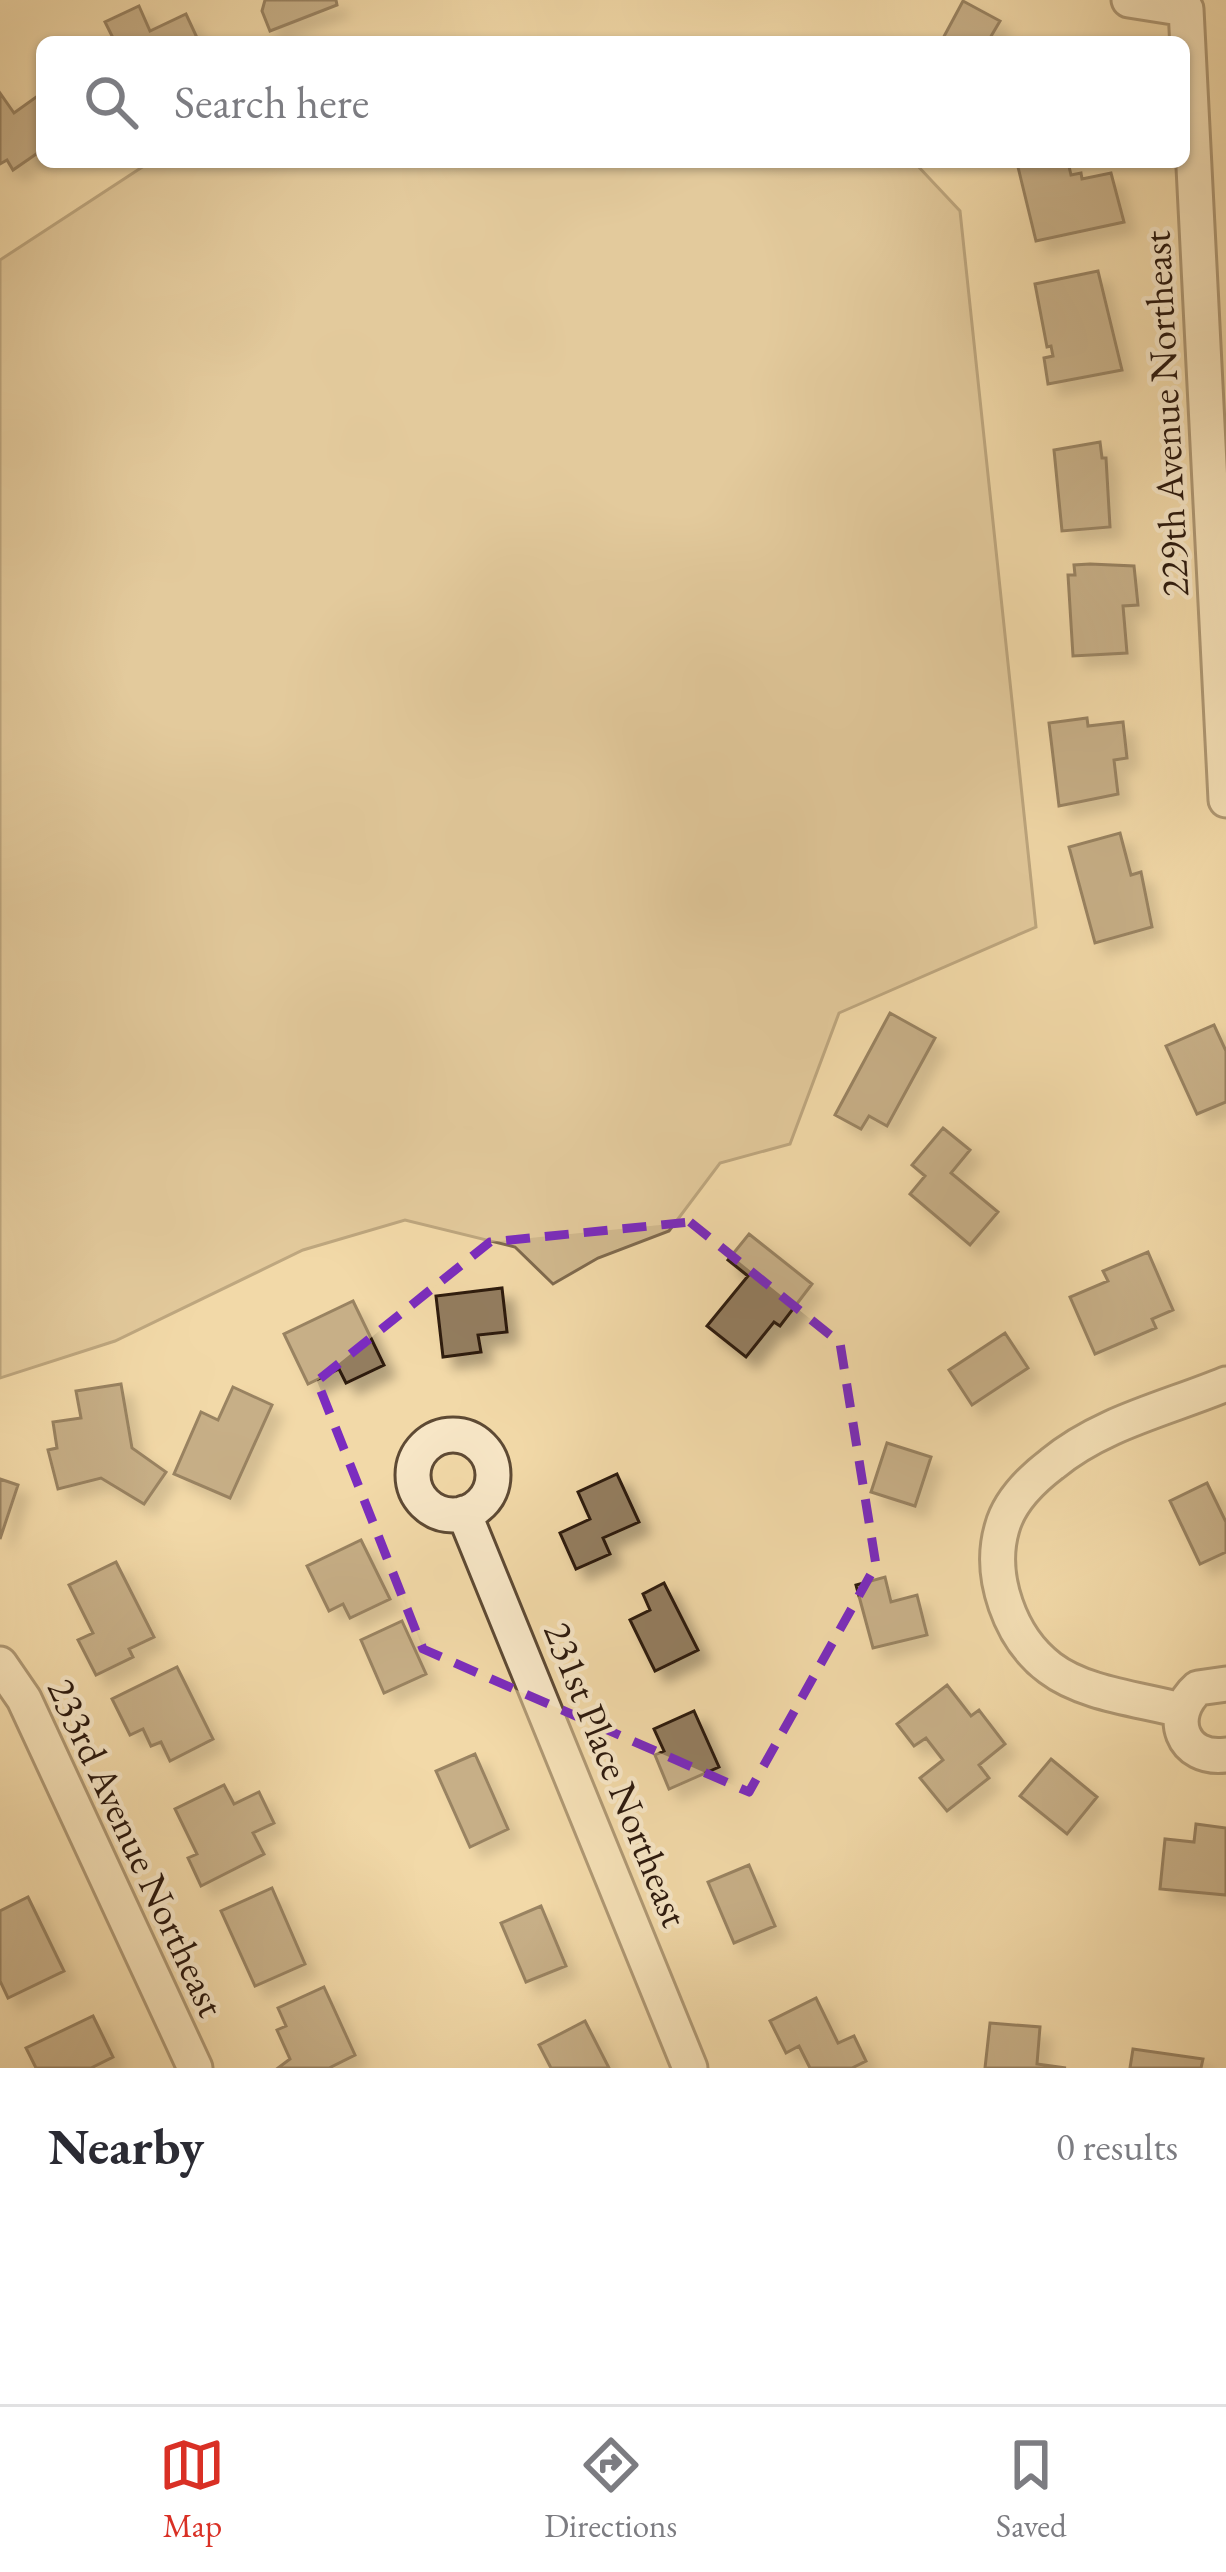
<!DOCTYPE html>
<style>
body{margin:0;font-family:"EB Garamond",serif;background:#f7f7f7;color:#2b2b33}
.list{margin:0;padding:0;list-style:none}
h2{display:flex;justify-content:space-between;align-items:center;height:156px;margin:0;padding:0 48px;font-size:51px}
h2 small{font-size:39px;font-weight:400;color:#7c7c81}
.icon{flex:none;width:66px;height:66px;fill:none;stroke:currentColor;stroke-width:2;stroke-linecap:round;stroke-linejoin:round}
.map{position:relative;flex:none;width:1226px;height:2068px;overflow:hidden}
.search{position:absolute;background:#fff;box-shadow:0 3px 9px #0004;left:36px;right:36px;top:36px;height:132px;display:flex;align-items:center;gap:30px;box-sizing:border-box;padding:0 42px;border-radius:18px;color:#7c7c81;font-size:45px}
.sheet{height:336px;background:#fff}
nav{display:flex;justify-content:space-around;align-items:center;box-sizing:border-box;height:168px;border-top:3px solid #e1e1e2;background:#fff;font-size:33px;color:#7c7c81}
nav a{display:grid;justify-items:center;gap:6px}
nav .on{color:#d93025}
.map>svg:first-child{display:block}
</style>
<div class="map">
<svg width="1226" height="2068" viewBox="0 0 1226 2068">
<defs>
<filter id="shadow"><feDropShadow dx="11" dy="11" stdDeviation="6" flood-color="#0004"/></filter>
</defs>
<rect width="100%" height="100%" fill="#f2d9a8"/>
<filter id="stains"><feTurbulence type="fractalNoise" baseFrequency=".00167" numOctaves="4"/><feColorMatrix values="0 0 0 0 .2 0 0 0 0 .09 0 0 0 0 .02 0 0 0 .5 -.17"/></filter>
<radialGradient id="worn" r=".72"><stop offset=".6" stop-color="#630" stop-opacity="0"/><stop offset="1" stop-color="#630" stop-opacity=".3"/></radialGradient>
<path fill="#d1b98e" stroke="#7f6a4e" stroke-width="3" d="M150,162H914L960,211L1036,927L839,1013L790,1144L720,1163L669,1231L598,1258L553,1284L515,1247L405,1220L303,1250L115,1341L0,1378V260Z"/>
<path fill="#937d5e" stroke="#2d1a0e" stroke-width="3" filter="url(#shadow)" d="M265,0H336L337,5L270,31L262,11Z
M963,1L1000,21L990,38L996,42H941Z
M139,6L150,31L186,14L199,42H115L105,22Z
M0,93L14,113L39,95L42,99V150L13,170L7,160L0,164Z
M1045,162H1068L1071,175L1081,173L1082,179L1111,173L1124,222L1036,241L1018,167Z
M1098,271L1122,370L1048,384L1044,358L1053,356L1051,346L1047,347L1035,284Z
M1100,442L1102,458H1106L1110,527L1062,531L1054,450Z
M1090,564L1134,566L1138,605L1123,606L1127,653L1073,656L1068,575H1075L1074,565Z
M1087,718L1088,726L1123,722L1127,758L1114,760L1118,794L1059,806L1049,723Z
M1120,833L1131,875L1141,872L1152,927L1095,943L1069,847Z
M890,1013L935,1038L887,1126L869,1116L861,1129L835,1115Z
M1214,1025L1226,1051V1102L1197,1114L1166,1046Z
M943,1128L970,1150L951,1173L998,1212L970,1245L910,1194L925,1176L912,1165Z
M749,1234L812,1284L780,1326L774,1322L746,1357L707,1326L748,1276L728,1260Z
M1148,1252L1173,1310L1152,1319L1156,1328L1095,1354L1070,1297L1108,1281L1103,1271Z
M502,1288L507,1332L478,1335L481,1352L443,1357L436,1296Z
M353,1301L384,1365L346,1383L339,1369L308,1384L284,1334Z
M1005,1333L1028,1368L972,1405L949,1370Z
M121,1384L132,1448L166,1472L144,1504L101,1478L58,1489L48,1450L57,1448L53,1422L81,1418L76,1391Z
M233,1387L272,1405L230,1498L174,1474L201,1412L218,1420Z
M887,1443L931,1457L915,1506L871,1492Z
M617,1474L639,1522L603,1538L610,1554L576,1569L560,1533L590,1519L578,1492Z
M0,1479L18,1485L0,1539Z
M1207,1483L1226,1522V1552L1200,1564L1170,1501Z
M361,1540L390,1599L350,1618L343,1604L329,1611L307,1566Z
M116,1562L154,1637L129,1649L133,1657L96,1675L78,1640L93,1633L69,1585Z
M885,1577L891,1602L917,1595L927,1635L873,1648L856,1585Z
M664,1583L698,1650L655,1671L630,1620L650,1610L643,1594Z
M402,1621L426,1674L384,1693L361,1640Z
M177,1667L213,1739L170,1761L161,1742L151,1746L143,1729L130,1735L112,1699Z
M947,1685L971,1716L979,1710L1005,1744L979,1765L989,1778L947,1811L920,1778L943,1760L926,1738L914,1746L897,1724Z
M694,1711L719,1767L669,1789L655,1755L664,1751L654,1729Z
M475,1754L508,1829L470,1847L436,1771Z
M1051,1759L1097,1797L1067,1834L1020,1796Z
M224,1785L234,1804L259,1792L274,1823L253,1833L264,1854L201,1886L188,1858L197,1854L175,1809Z
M1196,1824L1226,1828V1895L1160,1889L1165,1839L1194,1842Z
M749,1865L775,1926L734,1943L708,1882Z
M272,1888L305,1964L255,1986L221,1911Z
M28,1897L64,1971L8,1998L0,1981V1911Z
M541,1906L566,1966L526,1982L501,1923Z
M324,1987L355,2055L329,2068H278L290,2059L277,2030L286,2026L278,2008Z
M816,1998L838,2043L854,2036L866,2061L852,2068H810L799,2046L786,2053L770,2021Z
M93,2016L113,2057L91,2068H36L26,2048Z
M585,2021L609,2068H551L539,2045Z
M990,2023L1040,2027L1037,2064L1066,2068H985Z
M1133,2049L1203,2059L1201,2068H1130Z"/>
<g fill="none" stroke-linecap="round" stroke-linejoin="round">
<g stroke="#5e4a34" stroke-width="39">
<path id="street" d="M1129,0L1186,9L1226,800
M413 1475a40 40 0 1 1 80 0a40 40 0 1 1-80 0Z
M464,1513L690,2068
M0,1664L24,1699L195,2068
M1226,1684L1198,1688C1166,1716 1182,1761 1226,1755
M1180,1710C1139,1699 1084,1694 1050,1668C1010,1638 988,1576 1002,1528C1009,1502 1031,1480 1052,1464C1101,1423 1168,1408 1226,1384"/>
</g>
<use href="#street" stroke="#f7e6c6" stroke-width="33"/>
</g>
<path d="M0 0H1226V2068H0ZM690,1222L840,1343L876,1565L749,1792L423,1649L317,1381L490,1242Z" fill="#f2d9a8" fill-opacity=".55" fill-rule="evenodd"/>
<path fill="none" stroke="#7b2cbf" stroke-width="9" stroke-dasharray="24 15" stroke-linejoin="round" d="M690,1222L840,1343L876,1565L749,1792L423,1649L317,1381L490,1242Z"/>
<g text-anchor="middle" stroke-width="9" stroke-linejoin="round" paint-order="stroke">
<g font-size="39" fill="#2d1a0e" stroke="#f7e6c6">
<text transform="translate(1165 414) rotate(-93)" y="14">229th Avenue Northeast</text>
<text transform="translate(617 1774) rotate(68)" y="14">231st Place Northeast</text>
<text transform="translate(137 1847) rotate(65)" y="14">233rd Avenue Northeast</text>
</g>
</g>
<rect width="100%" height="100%" filter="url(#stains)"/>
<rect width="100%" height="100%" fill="url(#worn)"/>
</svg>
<div class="search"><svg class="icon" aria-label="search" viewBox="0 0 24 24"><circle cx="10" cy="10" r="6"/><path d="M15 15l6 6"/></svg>Search here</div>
</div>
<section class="sheet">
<h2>Nearby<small>0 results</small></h2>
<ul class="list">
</ul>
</section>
<nav>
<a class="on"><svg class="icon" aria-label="map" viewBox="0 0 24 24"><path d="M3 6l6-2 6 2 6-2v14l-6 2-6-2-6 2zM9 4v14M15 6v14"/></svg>Map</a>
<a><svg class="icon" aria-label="directions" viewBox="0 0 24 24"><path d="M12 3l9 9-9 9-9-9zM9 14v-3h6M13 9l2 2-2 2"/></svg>Directions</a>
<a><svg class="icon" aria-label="saved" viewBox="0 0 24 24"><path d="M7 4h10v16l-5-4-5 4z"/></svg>Saved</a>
</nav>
